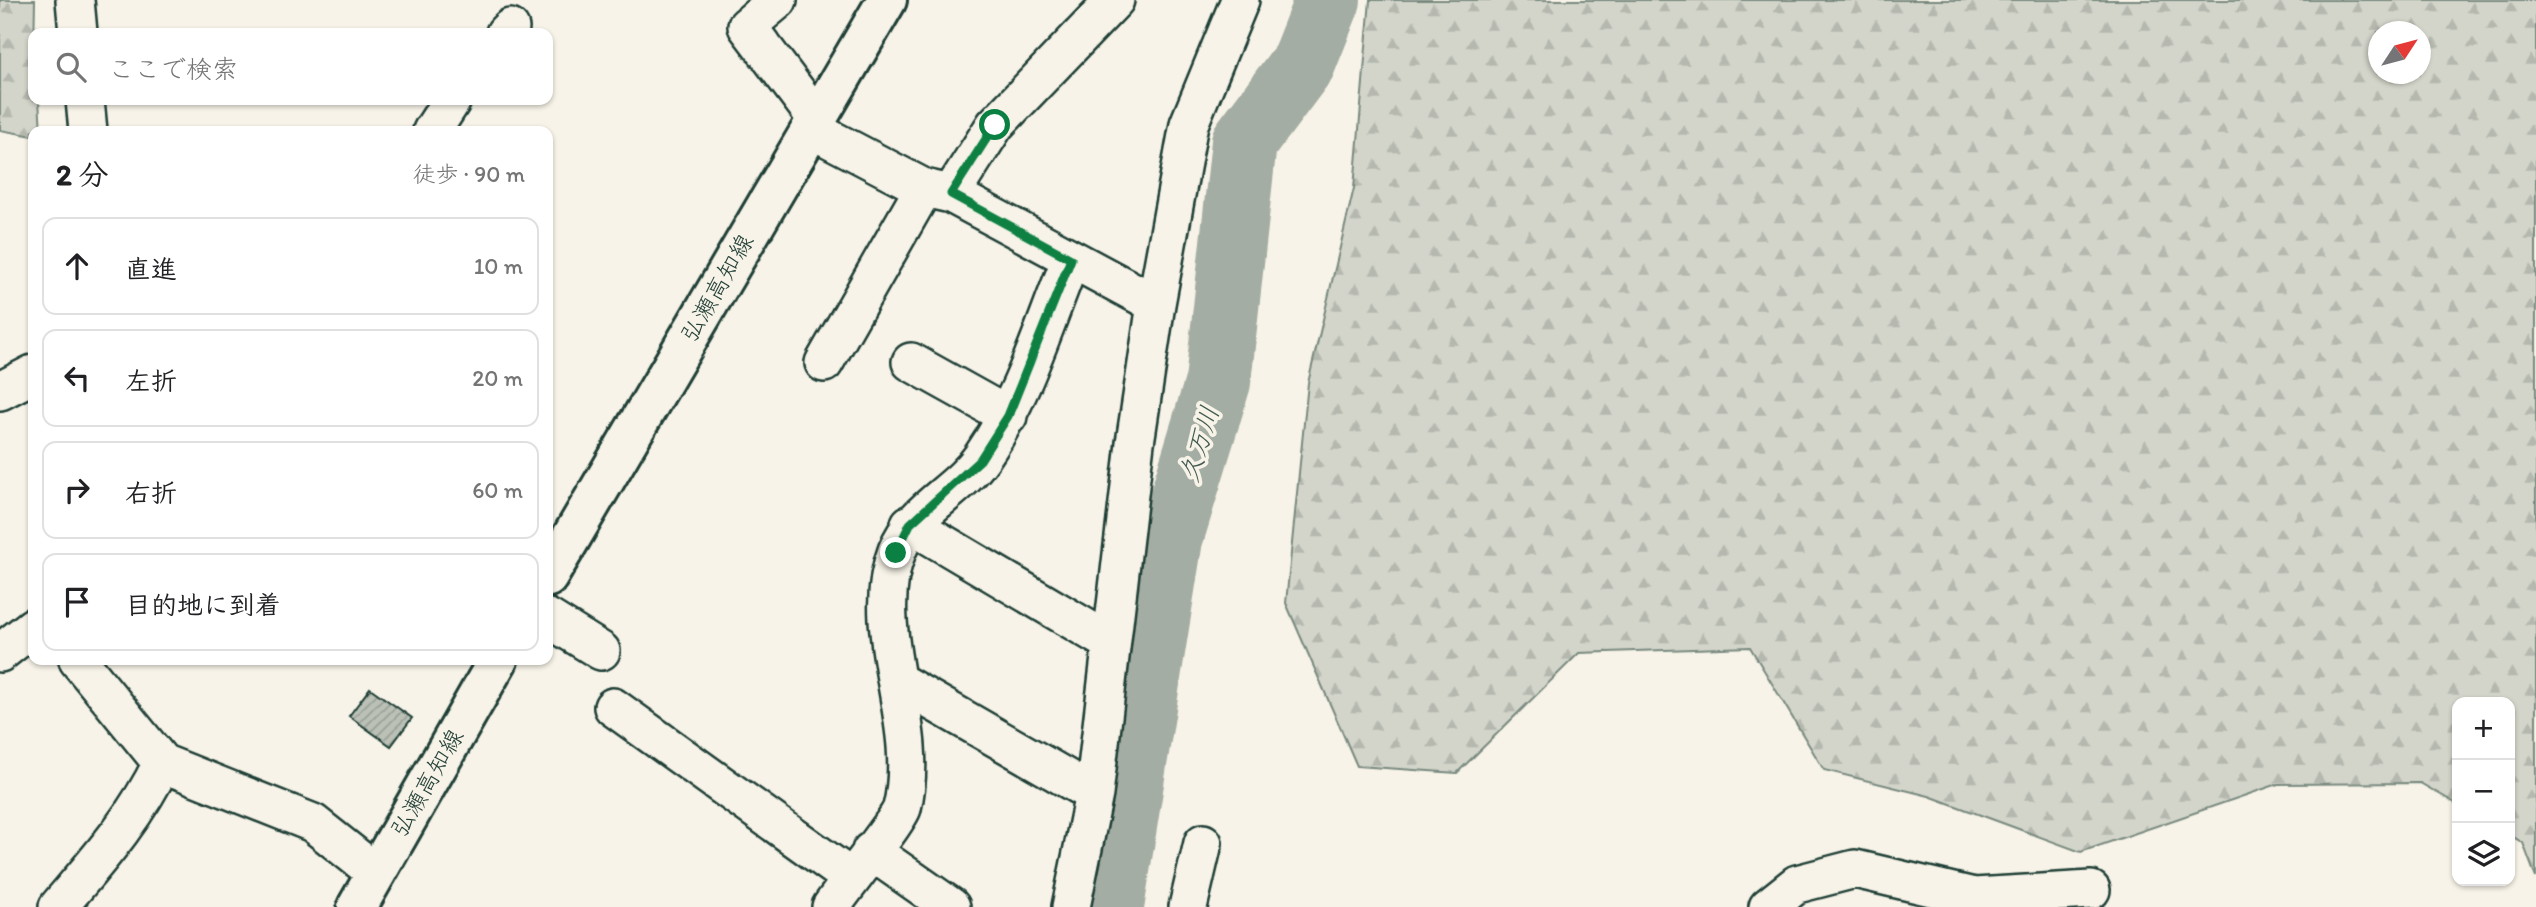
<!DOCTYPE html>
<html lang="ja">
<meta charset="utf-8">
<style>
body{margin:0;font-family:Itim,"Klee One",sans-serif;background:#f6f6f6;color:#202124}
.controls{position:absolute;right:21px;bottom:21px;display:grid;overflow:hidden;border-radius:14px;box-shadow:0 2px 5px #0004}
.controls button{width:63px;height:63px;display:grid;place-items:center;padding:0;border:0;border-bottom:2px solid #e0e0e0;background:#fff;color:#202124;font:35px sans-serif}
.compass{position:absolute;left:2368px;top:21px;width:63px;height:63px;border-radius:50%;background:#fff;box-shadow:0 2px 5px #0004;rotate:54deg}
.stop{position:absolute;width:21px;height:21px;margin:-16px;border:5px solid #0b8043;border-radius:50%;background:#fff}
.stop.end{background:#0b8043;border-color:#fff;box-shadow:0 2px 7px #0008}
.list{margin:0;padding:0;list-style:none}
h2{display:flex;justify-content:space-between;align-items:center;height:91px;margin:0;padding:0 28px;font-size:30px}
h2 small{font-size:23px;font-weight:400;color:#757577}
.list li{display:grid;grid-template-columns:46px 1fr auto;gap:21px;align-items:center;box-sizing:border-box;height:98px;margin:0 14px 14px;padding:0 14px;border:2px solid #e0e0e0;border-radius:14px}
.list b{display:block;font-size:26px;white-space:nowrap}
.list em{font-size:23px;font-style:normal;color:#757577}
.icon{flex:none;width:38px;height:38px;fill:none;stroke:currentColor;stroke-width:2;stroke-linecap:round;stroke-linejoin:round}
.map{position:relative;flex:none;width:2536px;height:907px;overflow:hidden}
.search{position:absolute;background:#fff;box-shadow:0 2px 5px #0004;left:28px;top:28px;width:525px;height:77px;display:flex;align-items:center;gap:18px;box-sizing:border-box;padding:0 24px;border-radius:14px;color:#757577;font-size:26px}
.panel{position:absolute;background:#fff;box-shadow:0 2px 5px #0004;left:28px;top:126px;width:525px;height:539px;border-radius:14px}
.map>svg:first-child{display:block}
</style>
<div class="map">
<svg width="2536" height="907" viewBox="0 0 2536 907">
<defs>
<pattern id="forest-firs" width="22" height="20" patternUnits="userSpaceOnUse" patternTransform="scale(1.75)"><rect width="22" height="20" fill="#d3d5ca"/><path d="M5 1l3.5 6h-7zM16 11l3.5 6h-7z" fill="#b5b8ae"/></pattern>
<pattern id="building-hatch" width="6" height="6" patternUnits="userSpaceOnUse" patternTransform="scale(1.75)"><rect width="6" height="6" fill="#bbc1b6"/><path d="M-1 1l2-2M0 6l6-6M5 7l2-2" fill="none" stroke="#979e95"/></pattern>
</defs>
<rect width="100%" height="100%" fill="#f7f3e8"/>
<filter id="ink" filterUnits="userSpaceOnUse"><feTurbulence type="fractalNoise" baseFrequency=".0143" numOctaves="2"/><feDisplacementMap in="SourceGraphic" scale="14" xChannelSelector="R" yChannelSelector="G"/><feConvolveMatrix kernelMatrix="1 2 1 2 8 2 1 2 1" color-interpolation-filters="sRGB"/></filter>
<g filter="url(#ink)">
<path fill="url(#forest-firs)" stroke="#79897f" stroke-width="2" fill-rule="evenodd" d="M0,0H35L33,100H39L41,131H33V136L0,130Z
M1370,0H2536V878L2523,843L2510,835V702H2457V804L2420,783L2278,784L2081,852L1929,796L1824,770L1750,647L1579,653L1457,773L1357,766L1286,603L1308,383L1354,188ZM2378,32H2420V74H2378Z"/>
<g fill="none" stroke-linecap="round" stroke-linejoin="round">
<path stroke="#a4ada3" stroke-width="66" d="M1111,907L1170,539L1218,382L1244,142L1303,63L1328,0"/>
</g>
<path fill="url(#building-hatch)" stroke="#1f3d34" stroke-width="2" d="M370,688L412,718L391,746L349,716Z"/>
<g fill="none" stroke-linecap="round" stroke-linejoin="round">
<g stroke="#1f3d34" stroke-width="42">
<path id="street" d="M75,0L78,33
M778,0L747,26L817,119
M505,33L510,28
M85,100L88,131
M811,129L924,188L951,194L1156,304
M432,131L452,100
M951,194L995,125L1115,0
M911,362L1008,416
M824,363L924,188
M0,391L33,374
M910,524L1111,643
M548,618L601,651
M0,653L33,627
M78,660L162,763L313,823L376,873
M899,682L1094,794
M613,707L851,878
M871,851L951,907
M58,907C97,861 136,818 162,763
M831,907C843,889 898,821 902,808C923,722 866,631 897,551C914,508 957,493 982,457C1023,398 1044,325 1071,259
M1071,907L1094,794L1135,443L1156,304L1189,124L1240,0
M1188,907L1203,843
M1768,907L1797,884L1855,869L1974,897L2091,890"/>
</g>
<g stroke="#1f3d34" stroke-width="44">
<path id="secondary" d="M548,577L887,0
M357,907L498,660"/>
</g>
<use href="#street" stroke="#f7f3e8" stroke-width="37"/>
<use href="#secondary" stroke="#f7f3e8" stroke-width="38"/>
</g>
</g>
<g fill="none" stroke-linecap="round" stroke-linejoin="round" filter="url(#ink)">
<path stroke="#0b8043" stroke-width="9" d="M896,553L910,524L980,460L1008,416L1071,259L951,194L995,125"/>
</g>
<g text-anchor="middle" stroke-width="7" stroke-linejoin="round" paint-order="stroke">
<g font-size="24" fill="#1f3d34" stroke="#f7f3e8">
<text transform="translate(717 288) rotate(-60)" y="8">弘瀬高知線</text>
<text transform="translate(427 783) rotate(-60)" y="8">弘瀬高知線</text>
</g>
<g font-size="26" font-style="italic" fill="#405950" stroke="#f7f3e8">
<text transform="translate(1199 444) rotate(-73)" y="9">久万川</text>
</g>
</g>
</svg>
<div class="controls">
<button>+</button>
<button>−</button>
<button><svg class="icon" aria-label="layers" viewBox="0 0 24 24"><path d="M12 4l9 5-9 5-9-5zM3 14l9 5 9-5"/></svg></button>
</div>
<svg class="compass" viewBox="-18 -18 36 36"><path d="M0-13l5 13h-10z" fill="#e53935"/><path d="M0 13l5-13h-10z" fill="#757577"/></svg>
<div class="stop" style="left:995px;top:125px"></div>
<div class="stop end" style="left:896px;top:553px"></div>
<div class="search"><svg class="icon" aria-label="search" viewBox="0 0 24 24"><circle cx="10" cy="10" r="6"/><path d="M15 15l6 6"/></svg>ここで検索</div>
<section class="panel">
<h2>2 分<small>徒歩 · 90 m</small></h2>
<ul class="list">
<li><svg class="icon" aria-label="ahead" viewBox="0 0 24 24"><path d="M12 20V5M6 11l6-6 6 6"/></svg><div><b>直進</b></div><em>10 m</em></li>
<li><svg class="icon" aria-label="left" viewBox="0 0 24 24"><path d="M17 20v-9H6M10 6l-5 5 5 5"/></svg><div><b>左折</b></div><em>20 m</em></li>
<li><svg class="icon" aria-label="right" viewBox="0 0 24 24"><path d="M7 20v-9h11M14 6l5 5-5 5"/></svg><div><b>右折</b></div><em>60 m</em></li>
<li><svg class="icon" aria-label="arrive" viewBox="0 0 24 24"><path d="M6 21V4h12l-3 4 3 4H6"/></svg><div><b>目的地に到着</b></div></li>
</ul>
</section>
</div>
